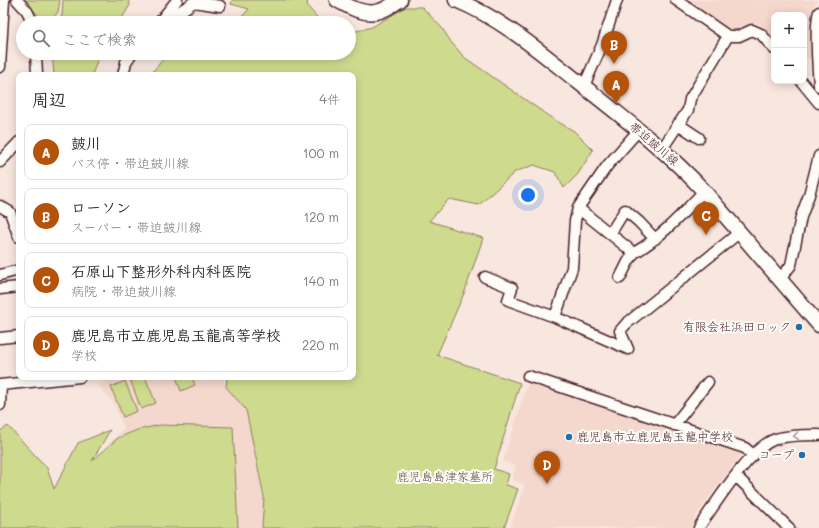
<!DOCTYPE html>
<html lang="ja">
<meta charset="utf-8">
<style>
body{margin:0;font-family:Mali,"Klee One",sans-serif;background:#f2f2f3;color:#2b2b33}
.controls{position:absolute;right:12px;top:12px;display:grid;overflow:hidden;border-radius:8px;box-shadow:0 2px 10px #0003}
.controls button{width:36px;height:36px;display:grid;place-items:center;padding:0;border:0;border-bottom:1px solid #e1e1e2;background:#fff;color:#2b2b33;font:20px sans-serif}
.you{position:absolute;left:528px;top:195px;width:14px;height:14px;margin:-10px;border:3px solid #fff;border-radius:50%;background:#1a73e8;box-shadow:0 0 0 6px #1a73e833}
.badge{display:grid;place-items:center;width:26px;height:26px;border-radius:50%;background:#b45309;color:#fff;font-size:13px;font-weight:700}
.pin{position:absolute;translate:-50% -33px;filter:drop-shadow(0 1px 2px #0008)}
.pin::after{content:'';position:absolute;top:21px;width:14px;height:12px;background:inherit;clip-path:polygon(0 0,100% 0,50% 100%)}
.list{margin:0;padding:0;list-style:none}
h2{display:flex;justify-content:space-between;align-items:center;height:52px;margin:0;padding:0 16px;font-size:17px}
h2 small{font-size:13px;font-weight:400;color:#7c7c81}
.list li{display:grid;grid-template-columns:26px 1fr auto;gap:12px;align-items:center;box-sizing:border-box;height:56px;margin:0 8px 8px;padding:0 8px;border:1px solid #e1e1e2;border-radius:8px}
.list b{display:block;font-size:15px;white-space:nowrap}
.list p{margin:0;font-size:13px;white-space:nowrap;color:#7c7c81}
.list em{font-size:13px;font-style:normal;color:#7c7c81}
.icon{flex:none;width:22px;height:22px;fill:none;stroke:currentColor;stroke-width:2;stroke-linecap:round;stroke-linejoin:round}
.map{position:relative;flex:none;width:819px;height:528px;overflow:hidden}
.search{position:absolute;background:#fff;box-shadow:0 2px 10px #0003;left:16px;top:16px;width:340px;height:44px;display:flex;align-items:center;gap:10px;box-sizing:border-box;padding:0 14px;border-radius:22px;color:#7c7c81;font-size:15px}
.panel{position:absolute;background:#fff;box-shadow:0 2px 10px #0003;left:16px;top:72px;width:340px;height:308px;border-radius:8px}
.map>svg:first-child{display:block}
</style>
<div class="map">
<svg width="819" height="528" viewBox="0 0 819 528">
<rect width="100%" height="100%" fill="#f8e7de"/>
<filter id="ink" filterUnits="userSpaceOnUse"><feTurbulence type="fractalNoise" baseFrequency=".025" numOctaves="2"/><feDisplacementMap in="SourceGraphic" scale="8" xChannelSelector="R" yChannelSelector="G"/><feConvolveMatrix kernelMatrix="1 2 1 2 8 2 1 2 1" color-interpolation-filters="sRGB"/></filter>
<g filter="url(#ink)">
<path fill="#f5d8cd" d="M684,0H817L809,17L811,57L804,60V15H774V41L764,28L757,23H752L736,32L729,31Z
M115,377H223L226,387L246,410L264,497L262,528H83L91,462L124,428L114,404L97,384Z
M529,379L741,450V455L696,515L691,528H510L525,485L512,479L516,466L503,461Z"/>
<path fill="#cedb8e" stroke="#8c7d5c" d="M24,0H60L58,12L49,23H45Z
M63,0H128L130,5L119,23H59L62,15Z
M233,0H307L308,7L322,23H236L249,9L231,4Z
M406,7H422L442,28L451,42L464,57L553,119L574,131L593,150L578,174L564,188L555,172L534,165L515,172L479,205L449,199L429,221L483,238L465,291L437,355L520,383L494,469L509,474L506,485L518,489L504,528H262L264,497L246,410L226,387L227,377H353V75H150L168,53H349V33L372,27Z
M190,13L203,23H177Z
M52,53H100L92,75H54Z
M135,377H145L156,403L141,409L130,379Z
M176,377H192L195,385L181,391Z
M125,381L137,411L123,417L111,387Z
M160,425L233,427L238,528H0V431L8,426L47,468L54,489L78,443L110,430L92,461L118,438L137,430Z"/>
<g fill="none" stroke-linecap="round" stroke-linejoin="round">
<g stroke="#4a1f2b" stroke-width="13">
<path id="street" d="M17,0L27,11L33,23
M676,0L728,36H739L752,30L761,34L774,49
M819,12C814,24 818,71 819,86
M161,20L177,0
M160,21L172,17L194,2L220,6
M36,53L37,75
M0,67L4,0
M123,75L126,62L132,53
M801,81L819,103
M584,86L602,45L617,0
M678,124L699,138
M662,149L688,110L690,99L728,36
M0,162L19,142
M0,206L10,212L19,237
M578,208L634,253C662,237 683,213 704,191
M610,234L625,210L639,222L655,239
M0,275L19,270
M485,277L512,288L508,300L555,317
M620,278L628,262L634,253
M781,278L791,265L801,217L809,195L819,156
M0,289L19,287
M0,338L19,336
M628,349L555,317L572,268L575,221L578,208L607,166L638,131
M628,349L620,331L626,324L740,232
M528,376L745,448L753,455
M0,385L80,377
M0,405L1,385
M674,425L708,382
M736,476L789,528
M699,528L701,524C717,502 749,450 773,440C784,435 807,435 819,435"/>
</g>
<g stroke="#4a1f2b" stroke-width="17">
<path id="secondary" d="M337,0C349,7 365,16 380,11C387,9 393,4 400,0
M456,0C502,19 539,51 577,81C621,116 666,150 704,191L819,325"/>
</g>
<use href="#street" stroke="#fdfcf7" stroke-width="10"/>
<use href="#secondary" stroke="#fdfcf7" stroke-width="14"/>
</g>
<defs><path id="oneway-chevron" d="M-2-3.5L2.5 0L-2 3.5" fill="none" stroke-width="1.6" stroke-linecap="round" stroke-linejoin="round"/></defs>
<use stroke="#ac999b" href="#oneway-chevron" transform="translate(796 436) rotate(172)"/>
</g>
<g fill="#1f6fb2" stroke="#fdfcf7" stroke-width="1.5">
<circle cx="799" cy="327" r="4"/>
<circle cx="569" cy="437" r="4"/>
<circle cx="802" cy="455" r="4"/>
</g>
<g text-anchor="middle" stroke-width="4" stroke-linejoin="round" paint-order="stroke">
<g font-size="12" fill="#4a1f2b" stroke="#fdfcf7">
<text transform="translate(654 144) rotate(40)" y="4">帯迫皷川線</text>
</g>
<g font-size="12" fill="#4a1f2b" stroke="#fdfcf7" text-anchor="end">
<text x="791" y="331">有限会社浜田ロック</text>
<text x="577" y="441" text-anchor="start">鹿児島市立鹿児島玉龍中学校</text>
<text x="794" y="459">コープ</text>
</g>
<g font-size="12" fill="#6b4e44" stroke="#fdfcf7">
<text x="445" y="481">鹿児島島津家墓所</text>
</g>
</g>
</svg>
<div class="controls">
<button>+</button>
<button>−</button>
</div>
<div class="you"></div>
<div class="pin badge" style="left:616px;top:104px">A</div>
<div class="pin badge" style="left:614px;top:64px">B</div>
<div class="pin badge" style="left:706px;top:235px">C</div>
<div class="pin badge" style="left:547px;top:484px">D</div>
<div class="search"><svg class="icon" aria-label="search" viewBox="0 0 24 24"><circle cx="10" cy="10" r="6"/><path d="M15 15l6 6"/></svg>ここで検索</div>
<section class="panel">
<h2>周辺<small>4件</small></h2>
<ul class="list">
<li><span class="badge">A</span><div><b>皷川</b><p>バス停 · 帯迫皷川線</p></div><em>100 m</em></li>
<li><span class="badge">B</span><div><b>ローソン</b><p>スーパー · 帯迫皷川線</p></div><em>120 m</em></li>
<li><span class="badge">C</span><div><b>石原山下整形外科内科医院</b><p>病院 · 帯迫皷川線</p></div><em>140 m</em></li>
<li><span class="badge">D</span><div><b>鹿児島市立鹿児島玉龍高等学校</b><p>学校</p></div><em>220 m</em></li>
</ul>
</section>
</div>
